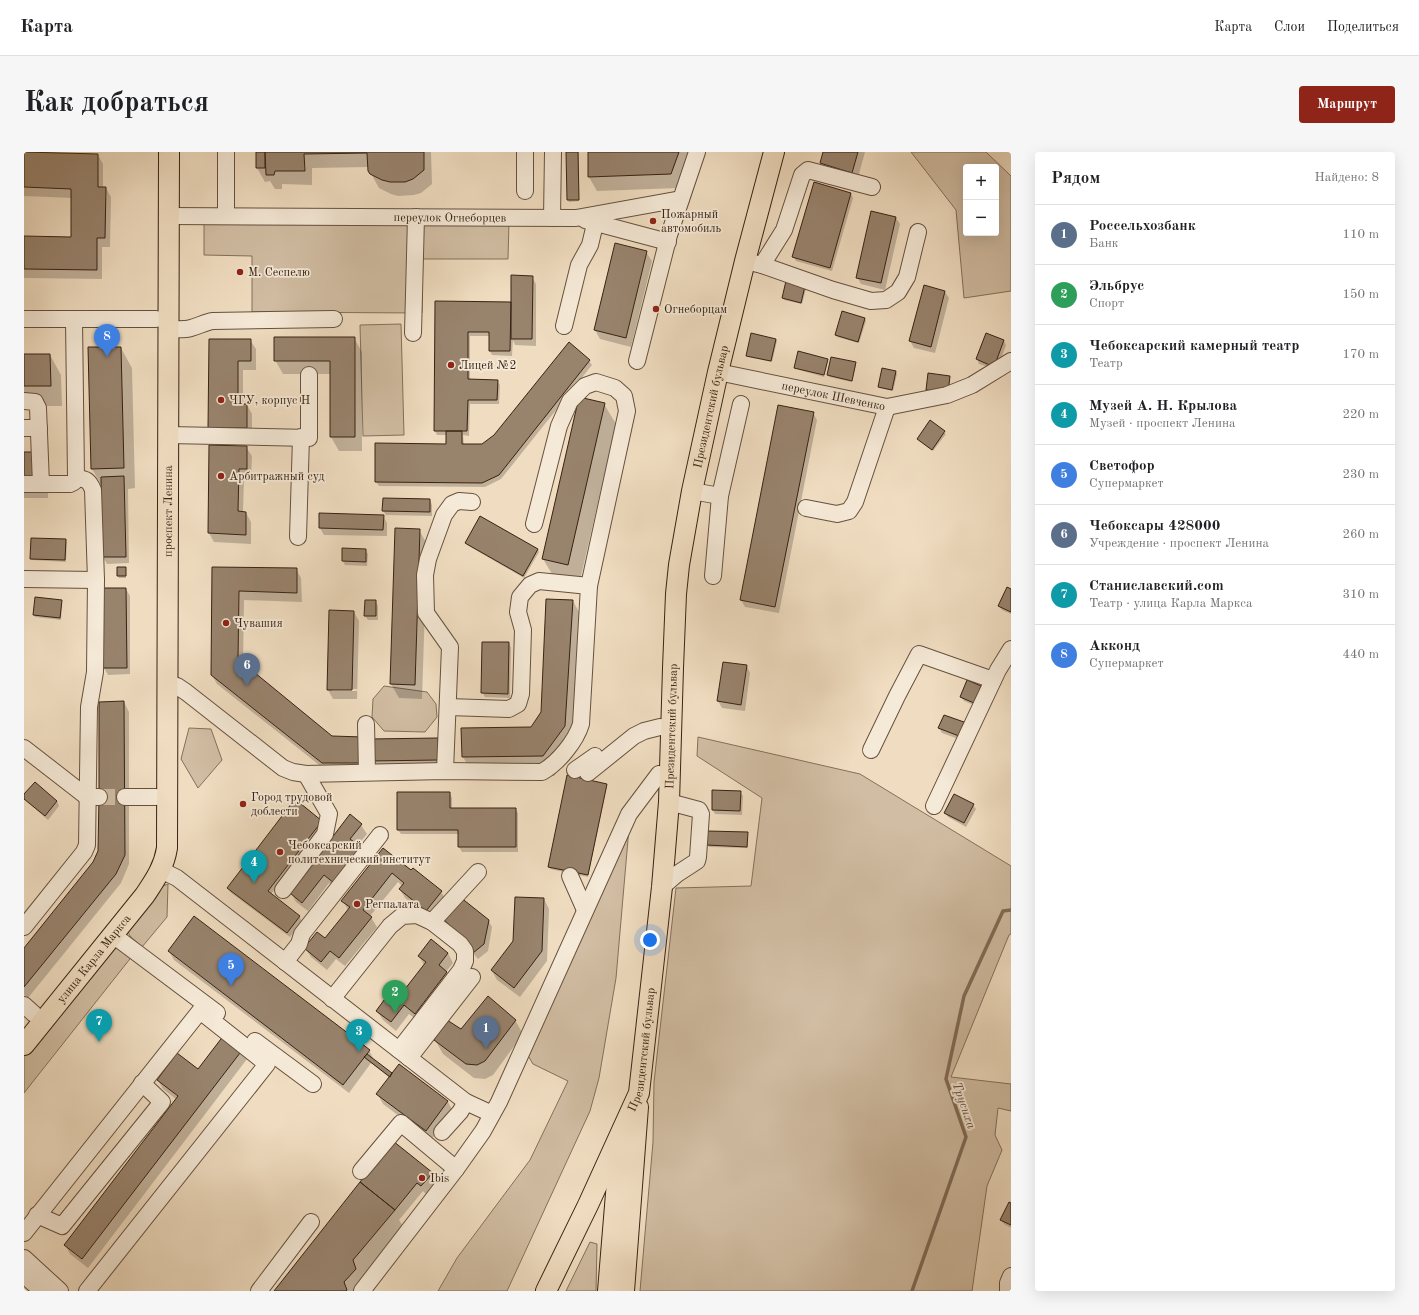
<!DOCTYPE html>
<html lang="ru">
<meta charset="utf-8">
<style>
body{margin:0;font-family:"Old Standard TT",serif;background:#f6f6f6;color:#202124}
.controls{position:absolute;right:12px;top:12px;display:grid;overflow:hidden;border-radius:4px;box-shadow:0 4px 16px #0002}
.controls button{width:36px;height:36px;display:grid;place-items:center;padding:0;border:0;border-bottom:1px solid #e0e0e0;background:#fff;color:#202124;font:20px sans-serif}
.you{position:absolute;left:626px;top:788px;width:14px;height:14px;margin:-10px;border:3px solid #fff;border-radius:50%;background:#1a73e8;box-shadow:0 0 0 6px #1a73e833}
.badge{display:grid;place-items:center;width:26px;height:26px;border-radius:50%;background:#8f2418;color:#fff;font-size:13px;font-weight:700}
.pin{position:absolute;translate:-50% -33px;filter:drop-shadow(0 1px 2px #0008)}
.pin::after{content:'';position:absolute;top:21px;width:14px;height:12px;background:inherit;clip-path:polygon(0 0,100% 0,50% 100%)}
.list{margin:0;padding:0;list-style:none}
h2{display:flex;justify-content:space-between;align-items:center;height:52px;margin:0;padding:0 16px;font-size:17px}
h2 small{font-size:13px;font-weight:400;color:#757577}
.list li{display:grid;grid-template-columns:26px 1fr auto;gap:12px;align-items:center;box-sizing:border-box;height:60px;padding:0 16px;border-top:1px solid #e0e0e0}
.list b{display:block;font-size:15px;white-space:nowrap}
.list p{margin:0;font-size:13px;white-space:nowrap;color:#757577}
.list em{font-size:13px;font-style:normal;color:#757577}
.map{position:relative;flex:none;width:987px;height:1139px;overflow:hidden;border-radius:4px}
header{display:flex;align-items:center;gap:24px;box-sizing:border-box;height:56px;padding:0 20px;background:#fff;border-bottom:1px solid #e0e0e0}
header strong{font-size:19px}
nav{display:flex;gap:22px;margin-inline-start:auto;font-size:14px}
.intro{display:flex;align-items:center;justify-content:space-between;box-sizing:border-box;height:96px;padding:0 24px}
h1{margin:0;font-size:28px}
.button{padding:10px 18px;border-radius:4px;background:#8f2418;color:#fff;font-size:14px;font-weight:700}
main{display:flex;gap:24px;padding:0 24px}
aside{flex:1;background:#fff;border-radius:4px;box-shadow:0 4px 16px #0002}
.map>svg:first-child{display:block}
</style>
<header>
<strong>Карта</strong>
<nav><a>Карта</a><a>Слои</a><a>Поделиться</a></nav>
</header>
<div class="intro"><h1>Как добраться</h1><a class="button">Маршрут</a></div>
<main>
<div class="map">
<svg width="987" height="1139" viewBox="0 0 987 1139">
<rect width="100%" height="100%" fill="#f0ddc1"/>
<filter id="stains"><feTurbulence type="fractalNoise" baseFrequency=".005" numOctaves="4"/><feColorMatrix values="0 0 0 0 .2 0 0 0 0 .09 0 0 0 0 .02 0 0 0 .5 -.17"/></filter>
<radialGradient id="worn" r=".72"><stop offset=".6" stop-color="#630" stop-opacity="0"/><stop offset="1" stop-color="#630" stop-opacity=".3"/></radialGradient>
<path fill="#d1bda3" stroke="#84705b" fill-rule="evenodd" d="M887,0H962L987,24V139L940,146L932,58ZM942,15H972V81H942Z
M180,68L485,70L484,107H398V161L228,160V104L180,103Z
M377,172L380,283L339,284L336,173Z
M360,534L403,540L412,552L413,565L401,580L360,579L348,565L349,547Z
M165,576L187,577L198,608L174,636L157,607Z
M674,585L836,622L987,714V782L985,783L927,925L987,932V959L974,956L971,983L978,998L963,1034L948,1139H616L629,990L630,930L652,736L727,734L738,646L673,604Z
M605,676L592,826L575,926L566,959L483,1139H414L433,1106L506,1008L544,929L509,912L503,902Z
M144,732L143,765L118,795L106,784L104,780L139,734Z
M89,794L109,803L0,941V903Z
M566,1090L573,1092L572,1139H542Z"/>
<path fill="#0003" fill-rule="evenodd" d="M0,0L74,3L79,12V36H82L87,45L86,95H78V127L0,126V85L48,86V46L0,44Z
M233,0H407L408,32L397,41L390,43L374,44L367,42L355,36L345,18V15L288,16V33L258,32V37H251L246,29L241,30L233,16Z
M543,0H555V49L545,50L544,48Z
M565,0H667L655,36L573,39L565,25Z
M800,0H841L833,29L802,20L797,11Z
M827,42L829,46L808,119L772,109L769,104Z
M872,66L876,72L861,138L837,132L833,125Z
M622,100L628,109L607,195L576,187L571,178Z
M508,125L512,132V194L491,193L489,188L488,204L468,203L466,199V184H446V228L473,229L476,233L475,252H446L445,284L439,283L440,293H458L470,284L545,192L565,209L568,213L477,327L461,335L355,334L352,330L423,294V283H413L411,279L412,150L488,151Z
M781,135L782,137L778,152L760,148L759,146Z
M921,140L925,146L911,201L890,196L886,189Z
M841,167L842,169L835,191L813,185L812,183Z
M962,182L980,189L982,193L973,218L955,212L953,207Z
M330,186L338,200V299H315L307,285V222H259L251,208Z
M752,187L753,189L748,210L724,205L723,203Z
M186,188H226L232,197V218H219V253H223L228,262V285H190Z
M97,196L108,216L111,336L104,337L105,411L83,412L79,405L78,334L68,317Z
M0,203H26L37,223L38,254H0Z
M803,208L804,209L800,225L772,217L771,216Z
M831,211L832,213L828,230L805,225L804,223Z
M872,220L873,222L869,239L856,236L855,234Z
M580,252L592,272L555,433L531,427L519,407Z
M789,261L793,268L755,461L721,455L717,448Z
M906,270L922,282L909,299L894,287Z
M186,294L222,295L228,304L227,326H220L219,361H222L227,370V392L190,390L185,381Z
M0,301L24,321V346H0Z
M406,348L408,353V364L362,363L359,359Z
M296,362L359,364L363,371V384L300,383L296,376Z
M457,366L514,398L515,400L500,426L443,393L442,391Z
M395,378L403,392L398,547L375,546L367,532Z
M42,388L43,390L42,410L8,408L7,407Z
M319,397L341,398L344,402L343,414L321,413L319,409Z
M101,416L102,426H95L94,424Z
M189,416L272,417L277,426L278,450L220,448L219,512L308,585L345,620H304L193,532L188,523Z
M102,437L106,444V522L84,523L80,516Z
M987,438V462L978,458L975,454Z
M12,447L37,449L38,451L37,468L11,465L10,463Z
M351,449L354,454V468H344L341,464Z
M549,449L560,469L553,595L530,624L451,625L439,605L507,576L518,561Z
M330,460L335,469L333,547H309L304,538ZM308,537H333V539H308Z
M485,491L487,496L486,546L461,545L458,540Z
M723,514L726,521L721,559L698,556L694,549Z
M956,535L959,539L952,554L940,549L937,545Z
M100,550L105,560V712L97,731L4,846L0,843V797L69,711L75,699Z
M939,571L942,576L937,588L918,581L915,576Z
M414,587L419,596V617L353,618L347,609Z
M11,631L33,649L35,654L24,668L0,647V644Z
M582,632L583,634L564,725L526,717L525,715Z
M716,640L719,644L718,663L691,662L689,658Z
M374,641H426L428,646V657H491L494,661V700H438L435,695V682H377L374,678Z
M271,649L300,674L247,742L275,764L278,769L266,785L206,740L204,736Z
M949,653L952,657L942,675L924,665L921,661Z
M337,673L343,682L333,694L315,739L305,731L284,759L272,750L267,741Z
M723,681L724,696L685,695L684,693Z
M360,698L387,720L417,740L423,749L408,767L381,746L376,737L378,734L374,730L346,764L353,775L321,814L312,807L303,818L287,805L281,796L301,788L324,758L319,749Z
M520,747L525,757L523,809L496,845L473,828L468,819Z
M419,765L464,768L468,775L464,799L454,807L423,772Z
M145,799L345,898L350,908L367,922L375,914L424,950L429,959L407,988L359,952L354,943L366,926L347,911L325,941L150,808Z
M424,801L429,811L422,820L428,830L397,871L385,862L372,879L359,868L353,859L374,847L400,813L395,804Z
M491,868L499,882L469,923L461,927L450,926L419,902L411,888L437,879Z
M218,898L223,907L64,1116L46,1102L41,1093L152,947L139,937L134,928L174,919Z
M408,1021L413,1031L403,1043L399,1039L375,1068L382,1079L341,1139H252L337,1031Z
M987,1052V1076L980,1072L977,1068Z"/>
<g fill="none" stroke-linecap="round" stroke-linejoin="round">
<path stroke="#816c58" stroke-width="3.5" d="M888,1139L942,985L922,927L940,844L979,759L987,758"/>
</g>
<path fill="#98836d" stroke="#382213" d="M0,0L74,2V35H82L81,86H73V118L0,117V84L47,85V37L0,35Z
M232,0H241V16H232Z
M241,0H400V18L389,27L381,30H366L358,28L346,22L344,19L343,1L280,2L281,19H251L250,23H242Z
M542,0H554L555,48H543Z
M564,0H655L647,22L564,25Z
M799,0H834L828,21L796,11Z
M790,30L827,41L806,116L768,105Z
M847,59L872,65L857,131L832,126Z
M591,91L623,99L602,186L570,178Z
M487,123L509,124L508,187H487Z
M762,129L781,134L777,151L758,146Z
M900,133L921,139L907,195L885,189Z
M411,149L487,150L486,199H465V180H444V227L474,228L473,248H444L443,279H410Z
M818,159L841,166L834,190L811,183Z
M727,181L752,187L747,209L722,204Z
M962,181L980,188L970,215L952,207Z
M250,185H331V285H306V209H250Z
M185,187H227V209H214V252H223V276H184Z
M545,190L566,208L475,323L458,331L351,330V291L422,292V279H438V292H458L470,283Z
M64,195H97L100,316L67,317Z
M774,199L804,207L800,223L770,216Z
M0,202H26L27,234H0Z
M807,205L832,210L828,229L803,223Z
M858,216L872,219L868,238L854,235Z
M904,221L926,224L924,241L902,238Z
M555,245L581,251L544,413L518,407Z
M754,253L790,260L751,455L716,448Z
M906,268L921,279L908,298L893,287Z
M185,293L223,294V317H215L214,359L222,360V383L184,381Z
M0,300H12V326H0Z
M100,324L102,405H78L77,325Z
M359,346L406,347V360L358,359Z
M295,361L360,363L359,378L295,376Z
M456,364L514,397L499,424L441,391Z
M371,376L396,377L391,533L366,532Z
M7,386L42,387L41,408L6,407Z
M318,396L342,397V410L318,409Z
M93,415H102V424H93Z
M188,415L273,416V441L215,439L214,507L308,584L339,585L340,611H298L187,523Z
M983,435L987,437V460L974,454Z
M79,436H102L103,516H79Z
M11,445L38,448L36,466L9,463Z
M522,447L549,448L541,574L519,604L438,605L437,576L507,575L517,560Z
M341,448H352V464H340Z
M305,458L330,459L328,538H303Z
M458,490H485L484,542L457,541Z
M699,510L723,513L717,553L693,549Z
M943,528L957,534L950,551L936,545Z
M100,549L101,703L92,722L0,835V796L69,710L74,699L75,645V550Z
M920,563L940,570L935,584L914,576Z
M414,586L415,608L346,609V587Z
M543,623L583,632L564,723L524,715Z
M11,630L33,649L21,664L0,647V642Z
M688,638L717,639L716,659L688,658Z
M373,640H426V656H492V695H434V678H373Z
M930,642L950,652L940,671L920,661Z
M271,647L298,669L244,739L276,764L263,781L203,736Z
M326,662L338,672L326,687L337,695L310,731L300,723L278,751L266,741Z
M683,679L724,680L723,695L683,693Z
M359,696L387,718L389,716L418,739L402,759L375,737L380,731L368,721L339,758L348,765L315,806L306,799L297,810L280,796L293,780L301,786L326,755L317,749Z
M436,745L465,768L460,792L449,801L418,765Z
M491,745L520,746L518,799L490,836L467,818L489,789Z
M170,764L346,898L319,933L144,799Z
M407,787L424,801L415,813L423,820L391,862L380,853L367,870L352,859L366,840L374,846L402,810L394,804Z
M464,844L492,868L461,909L453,913L442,912L410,888L423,868L437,877Z
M200,883L219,897L58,1107L40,1093L154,944L133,928L153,901L174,917Z
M343,902L368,921L366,925L340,905Z
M375,912L424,949L402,979L352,942Z
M369,989L409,1021L397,1034L393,1031L371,1058L336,1030Z
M336,1030L371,1058L329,1108L332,1117L320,1130L323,1138L322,1139H250Z
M985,1050L987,1051V1073L976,1068Z"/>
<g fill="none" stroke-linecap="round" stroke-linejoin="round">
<path stroke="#cbb89e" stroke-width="16" stroke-dasharray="16 8" stroke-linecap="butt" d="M75,645H101"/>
<g stroke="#66513e" stroke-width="18">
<g id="minor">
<path d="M501,39V0"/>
<path id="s1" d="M144,64L552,66L657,47"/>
<path d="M202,64V0"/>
<path d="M528,66L529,0"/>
<path d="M561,68L644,90"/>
<path d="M721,109L738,113L809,138L847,149L862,148L874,140L883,125L894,80"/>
<path d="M738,113L760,78L778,23L784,18L848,35"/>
<path d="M0,167H132"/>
<path d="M540,174L555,113L566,93L571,72"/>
<path d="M144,177C151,177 160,178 167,176C175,174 181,170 189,169L310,167"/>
<path d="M389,181L392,65"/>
<path d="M613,209L645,83L673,0"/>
<path id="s2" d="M694,220L863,255L923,243L948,233L987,209"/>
<path d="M0,249L11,250L14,256L17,332"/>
<path d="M0,276H15"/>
<path d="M144,283L285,286V223"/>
<path d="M0,332H46L50,330L52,326L50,167"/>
<path d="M668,339L696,344"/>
<path d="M782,356L813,362L825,359L831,350L863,255"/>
<path d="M274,385L277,285"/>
<path d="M689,424L696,344L717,252"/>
<path d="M0,427L72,428"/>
<path d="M144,531L153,534L162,540L259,616L269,620L282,622L421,619L518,620C534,611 552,589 557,572L565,434L603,259L600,244L591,236L572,230L561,234L546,249L535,274L510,372"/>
<path d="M424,555L485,557L494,552L497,542L499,478L494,460L496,445L506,433L515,429L565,434"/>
<path d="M342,572L343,620"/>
<path d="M0,596L63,645H75"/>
<path d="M847,598L873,544L895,502L969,528"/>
<path d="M551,618L571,604"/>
<path d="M421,619L426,495L402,461L401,423L404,407L420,363L428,352L435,349L448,350"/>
<path d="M564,621L610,584L620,579L636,575"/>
<path d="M101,645H132"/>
<path d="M910,654L974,518L987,497"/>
<path d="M137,718L153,726L442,950L468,962"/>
<path d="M546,724L561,758"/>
<path d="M638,735L653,722L673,709L674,705L677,662L675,658L645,650"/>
<path d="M259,738L301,682L305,662L282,622"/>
<path d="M408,770L454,720"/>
<path d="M0,775L60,700L63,693L65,555L71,520L72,428L69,338C65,328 62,327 52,326"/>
<path d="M89,783L193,861"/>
<path d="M261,810L275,792L278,782L356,683"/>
<path d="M308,847L366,774L378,764L393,763L408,770L436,792L441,799V809L437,818L375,898"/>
<path d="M0,853L10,862"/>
<path d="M231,889L289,932"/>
<path d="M385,906L448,825"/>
<path d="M418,980L436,960L442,950"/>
<path d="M337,1019L377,971L432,1017"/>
<path d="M13,1063L38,1074L138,950L118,931"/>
<path d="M0,1081L176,859L243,912L63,1139"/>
<path d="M0,1106L36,1139"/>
<path d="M0,1123L18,1139"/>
<path d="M235,1139L287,1070"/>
<path d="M338,1139L432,1017L459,979L475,950L605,662L635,622"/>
<path d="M984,1139V1131L987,1124"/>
</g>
</g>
<g stroke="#382213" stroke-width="22">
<g id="major">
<path id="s3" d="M0,893L121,743C131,728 140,715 143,696L145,0"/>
<path id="s4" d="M522,1139L564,1053L615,941L638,735L645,650L649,516L652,442L655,413L668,339L694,220L721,109L750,0"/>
<path d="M584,1139L596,993"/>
<path d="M600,1139L614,955"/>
</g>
</g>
<use href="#minor" stroke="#f5e9d7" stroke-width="16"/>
<use href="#major" stroke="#f0ddc1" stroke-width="20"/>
</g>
<g fill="#8f2418" stroke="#f5e9d7" stroke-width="1.5">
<circle cx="629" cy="69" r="4"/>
<circle cx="216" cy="120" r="4"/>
<circle cx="632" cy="157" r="4"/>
<circle cx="427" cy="213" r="4"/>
<circle cx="197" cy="248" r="4"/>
<circle cx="197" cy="324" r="4"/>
<circle cx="202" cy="471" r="4"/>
<circle cx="219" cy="652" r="4"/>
<circle cx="256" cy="700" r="4"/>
<circle cx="333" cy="752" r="4"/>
<circle cx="398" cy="1026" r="4"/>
</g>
<g text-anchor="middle" stroke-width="3.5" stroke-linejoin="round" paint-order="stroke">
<g font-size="12" fill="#382213" stroke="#f5e9d7" text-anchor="start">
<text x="637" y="66">Пожарный<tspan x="637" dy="14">автомобиль</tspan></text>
<text x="224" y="124">М. Сеспелю</text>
<text x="640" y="161">Огнеборцам</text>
<text x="435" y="217">Лицей №2</text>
<text x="205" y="252">ЧГУ, корпус Н</text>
<text x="205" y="328">Арбитражный суд</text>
<text x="210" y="475">Чувашия</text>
<text x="227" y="649">Город трудовой<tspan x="227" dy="14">доблести</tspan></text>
<text x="264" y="697">Чебоксарский<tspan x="264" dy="14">политехнический институт</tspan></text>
<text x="341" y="756">Регпалата</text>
<text x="406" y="1030">Ibis</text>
</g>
<g font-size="12" fill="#382213" stroke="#f5e9d7">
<text dy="4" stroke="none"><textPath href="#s1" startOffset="282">переулок Огнеборцев</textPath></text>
<text dy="4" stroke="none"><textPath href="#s2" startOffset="118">переулок Шевченко</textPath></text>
<text dy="4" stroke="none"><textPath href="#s4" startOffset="910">Президентский бульвар</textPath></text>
<text dy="4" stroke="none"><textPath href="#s3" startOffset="582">проспект Ленина</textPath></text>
<text dy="4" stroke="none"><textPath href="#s4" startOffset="587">Президентский бульвар</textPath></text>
<text dy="4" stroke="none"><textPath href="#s3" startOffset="111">улица Карла Маркса</textPath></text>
<text dy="4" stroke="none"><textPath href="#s4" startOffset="262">Президентский бульвар</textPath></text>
</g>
<g font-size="13" font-style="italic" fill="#624d3b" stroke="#f5e9d7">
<text transform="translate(941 953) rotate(71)" y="5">Трусиха</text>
</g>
</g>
<rect width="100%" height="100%" filter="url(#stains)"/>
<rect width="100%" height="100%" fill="url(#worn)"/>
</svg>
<div class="controls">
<button>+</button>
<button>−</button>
</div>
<div class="you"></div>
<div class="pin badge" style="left:462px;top:897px;background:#5c6f8a">1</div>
<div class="pin badge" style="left:371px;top:861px;background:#2e9e5b">2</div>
<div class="pin badge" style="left:335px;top:900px;background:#0f9aa8">3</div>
<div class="pin badge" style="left:230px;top:731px;background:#0f9aa8">4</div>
<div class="pin badge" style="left:207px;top:834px;background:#3f7fe0">5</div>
<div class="pin badge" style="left:223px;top:534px;background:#5c6f8a">6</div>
<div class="pin badge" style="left:75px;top:890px;background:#0f9aa8">7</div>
<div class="pin badge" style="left:83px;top:205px;background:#3f7fe0">8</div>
</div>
<aside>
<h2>Рядом<small>Найдено: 8</small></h2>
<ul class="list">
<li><span class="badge" style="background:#5c6f8a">1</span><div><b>Россельхозбанк</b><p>Банк</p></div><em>110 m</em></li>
<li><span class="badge" style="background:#2e9e5b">2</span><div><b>Эльбрус</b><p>Спорт</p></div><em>150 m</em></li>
<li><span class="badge" style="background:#0f9aa8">3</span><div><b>Чебоксарский камерный театр</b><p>Театр</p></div><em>170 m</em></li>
<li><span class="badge" style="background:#0f9aa8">4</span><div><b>Музей А. Н. Крылова</b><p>Музей · проспект Ленина</p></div><em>220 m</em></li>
<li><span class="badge" style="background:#3f7fe0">5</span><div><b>Светофор</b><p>Супермаркет</p></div><em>230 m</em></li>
<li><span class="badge" style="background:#5c6f8a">6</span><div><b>Чебоксары 428000</b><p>Учреждение · проспект Ленина</p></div><em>260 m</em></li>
<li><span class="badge" style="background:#0f9aa8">7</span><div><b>Станиславский.com</b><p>Театр · улица Карла Маркса</p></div><em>310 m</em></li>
<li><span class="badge" style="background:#3f7fe0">8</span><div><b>Акконд</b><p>Супермаркет</p></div><em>440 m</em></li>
</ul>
</aside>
</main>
